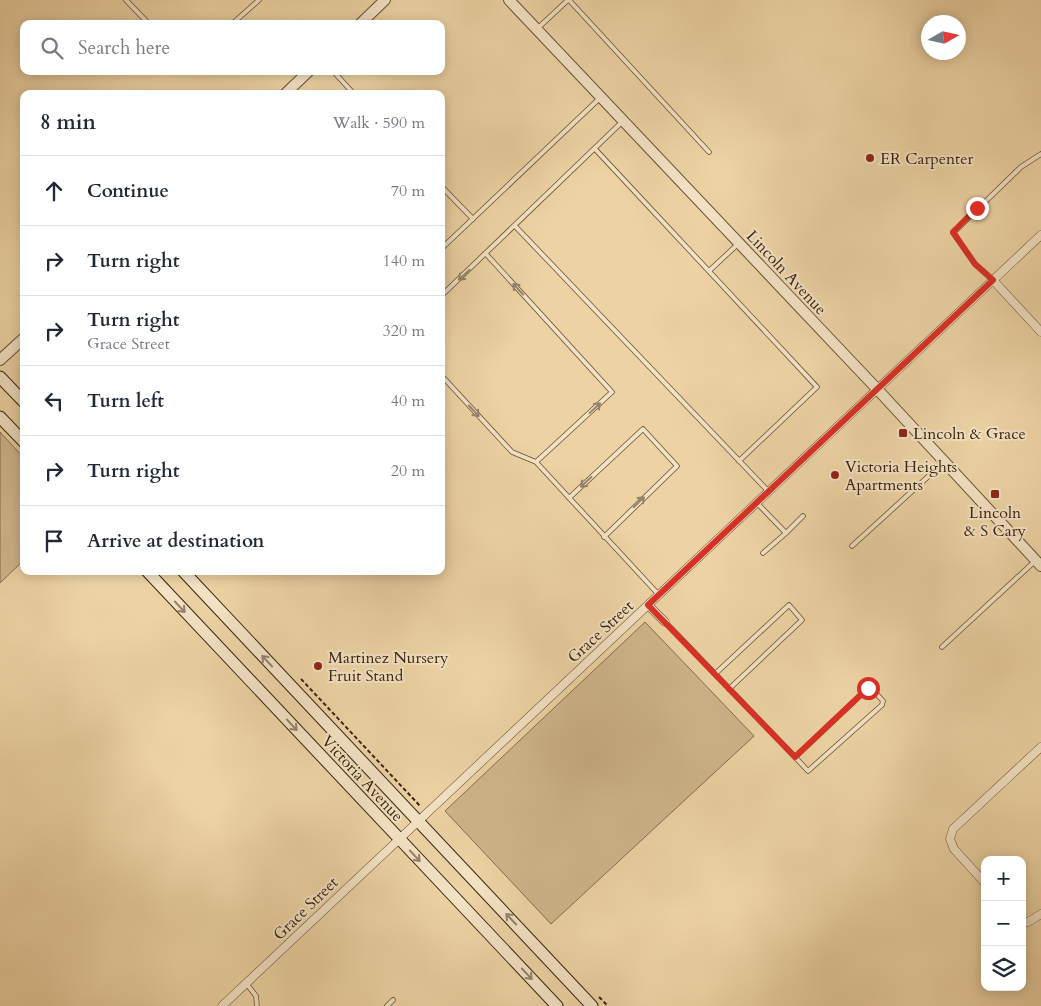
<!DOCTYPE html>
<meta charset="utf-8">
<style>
body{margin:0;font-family:Cardo,serif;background:#f2f2f3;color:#1f2937}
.controls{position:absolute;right:15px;bottom:15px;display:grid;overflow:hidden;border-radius:10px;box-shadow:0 2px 12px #0003}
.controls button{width:45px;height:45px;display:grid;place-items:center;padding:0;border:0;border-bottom:1px solid #e0e1e3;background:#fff;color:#1f2937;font:25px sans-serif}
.compass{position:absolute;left:921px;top:15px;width:45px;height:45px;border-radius:50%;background:#fff;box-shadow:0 2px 12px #0003;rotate:81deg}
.stop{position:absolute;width:15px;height:15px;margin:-11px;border:4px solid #d93025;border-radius:50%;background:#fff}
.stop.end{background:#d93025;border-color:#fff;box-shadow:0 1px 5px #0008}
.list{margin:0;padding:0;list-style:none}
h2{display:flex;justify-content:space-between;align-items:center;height:65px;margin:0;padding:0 20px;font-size:21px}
h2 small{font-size:16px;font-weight:400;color:#747a83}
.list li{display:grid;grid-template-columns:32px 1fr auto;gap:15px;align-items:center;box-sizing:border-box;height:70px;padding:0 20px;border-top:1px solid #e0e1e3}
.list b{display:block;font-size:19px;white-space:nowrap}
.list p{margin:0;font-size:16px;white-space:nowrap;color:#747a83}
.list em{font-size:16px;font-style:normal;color:#747a83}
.icon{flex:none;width:28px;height:28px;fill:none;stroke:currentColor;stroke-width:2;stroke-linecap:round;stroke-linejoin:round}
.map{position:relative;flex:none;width:1041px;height:1006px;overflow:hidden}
.search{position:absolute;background:#fff;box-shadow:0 2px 12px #0003;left:20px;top:20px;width:425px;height:55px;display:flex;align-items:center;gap:12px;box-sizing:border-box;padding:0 18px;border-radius:10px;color:#747a83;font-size:19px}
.panel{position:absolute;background:#fff;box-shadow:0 2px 12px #0003;left:20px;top:90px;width:425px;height:485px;border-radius:10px}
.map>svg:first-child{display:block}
</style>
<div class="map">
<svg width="1041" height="1006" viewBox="0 0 1041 1006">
<rect width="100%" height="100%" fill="#edd3a4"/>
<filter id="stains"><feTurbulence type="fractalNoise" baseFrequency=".004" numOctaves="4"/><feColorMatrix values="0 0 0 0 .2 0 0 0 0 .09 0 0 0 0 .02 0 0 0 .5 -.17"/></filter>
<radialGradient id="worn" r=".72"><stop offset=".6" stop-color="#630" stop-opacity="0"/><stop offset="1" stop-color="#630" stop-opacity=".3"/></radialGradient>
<path fill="#cfb58b" stroke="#846c4d" d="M0,432L24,458V560L0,583Z
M645,622L754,736L551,924L445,811Z"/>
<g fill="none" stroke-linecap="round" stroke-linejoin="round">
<g stroke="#674f34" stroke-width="5.5">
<path id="service" d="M126,0L149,24
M569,0L709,152
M232,24L259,0
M538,28L568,0
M333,71L354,94
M595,149L817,387L739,461
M441,186L473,219
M515,226L769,492
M441,249L601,97
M709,271L738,244
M993,280L975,264L953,233L1021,167L1041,154
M441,296L623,121
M441,375L512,452L536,462L612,392L486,254
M536,462L659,595
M569,498L643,429L677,466L604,537
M757,503L786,533L763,553
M786,533L803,516
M852,546L943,463
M665,622L673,630L795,757L808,771L882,705L883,701L872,689L868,688L795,757
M942,647L1034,562
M715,674L789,605L802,620L729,689
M246,983L256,996L257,1006
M387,1006L393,1000"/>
</g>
<g stroke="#674f34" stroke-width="9">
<path id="minor" d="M993,280L1041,332
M648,605L665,622
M985,883L954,849L950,839L953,829L1041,747
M1022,921L1028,922L1041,914
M222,1006L1041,235"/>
</g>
<g stroke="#674f34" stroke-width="12">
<path id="tertiary" d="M509,0L878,390L1041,566
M360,24L385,0
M285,94L309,71
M0,360L24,338"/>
</g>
<g stroke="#3a230f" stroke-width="13">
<path id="secondary" d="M0,377L24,402
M0,417L24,442
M147,571L557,1006
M183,571L592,1006"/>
</g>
<path stroke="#3a230f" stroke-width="2" stroke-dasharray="4 2.5" stroke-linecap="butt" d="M301,679L421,807
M599,997L608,1006"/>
<use href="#service" stroke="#f3e2c4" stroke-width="4"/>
<use href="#minor" stroke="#f3e2c4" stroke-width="8"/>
<use href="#tertiary" stroke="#f3e2c4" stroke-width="10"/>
<use href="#secondary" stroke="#f3e2c4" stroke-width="11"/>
</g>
<defs><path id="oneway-shaft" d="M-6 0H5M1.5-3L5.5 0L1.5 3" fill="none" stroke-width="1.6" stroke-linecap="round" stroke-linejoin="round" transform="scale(1.25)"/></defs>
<g stroke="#96826a">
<use href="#oneway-shaft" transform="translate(464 275) rotate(137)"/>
<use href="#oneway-shaft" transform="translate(518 289) rotate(-133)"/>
<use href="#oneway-shaft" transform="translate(595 408) rotate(-43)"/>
<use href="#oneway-shaft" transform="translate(474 411) rotate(47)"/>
<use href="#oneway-shaft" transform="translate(586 482) rotate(137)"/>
<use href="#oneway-shaft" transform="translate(639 502) rotate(-45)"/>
<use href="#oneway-shaft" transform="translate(180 607) rotate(47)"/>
<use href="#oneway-shaft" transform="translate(267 661) rotate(-133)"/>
<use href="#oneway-shaft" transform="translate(292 725) rotate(47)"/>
<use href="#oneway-shaft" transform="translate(415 856) rotate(47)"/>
<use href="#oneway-shaft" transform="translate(511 919) rotate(-133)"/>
<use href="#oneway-shaft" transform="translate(527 974) rotate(47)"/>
</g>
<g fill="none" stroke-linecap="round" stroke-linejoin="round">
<path stroke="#d93025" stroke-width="6" d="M868,688L795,757L648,605L993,280L975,264L953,232L977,208"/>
</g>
<g fill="#8f2418" stroke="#f3e2c4" stroke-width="2">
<circle cx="870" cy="158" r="5"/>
<rect x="898" y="428" width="10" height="10" rx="2.5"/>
<circle cx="835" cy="475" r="5"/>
<rect x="990" y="489" width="10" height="10" rx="2.5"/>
<circle cx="318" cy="666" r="5"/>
</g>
<g text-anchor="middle" stroke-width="4" stroke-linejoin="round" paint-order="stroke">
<g font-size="16" fill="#3a230f" stroke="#f3e2c4" text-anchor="start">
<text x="880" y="164">ER Carpenter</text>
<text x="913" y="439">Lincoln &amp; Grace</text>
<text x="845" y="472">Victoria Heights<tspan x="845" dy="18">Apartments</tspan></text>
<text x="995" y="518" text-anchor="middle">Lincoln<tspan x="995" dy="18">&amp; S Cary</tspan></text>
<text x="328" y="663">Martinez Nursery<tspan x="328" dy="18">Fruit Stand</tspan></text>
</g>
<g font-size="16" fill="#3a230f" stroke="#f3e2c4">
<text transform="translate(787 272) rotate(47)" y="6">Lincoln Avenue</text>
<text transform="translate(600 631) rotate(-43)" y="6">Grace Street</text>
<text transform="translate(363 778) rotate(47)" y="6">Victoria Avenue</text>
<text transform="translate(305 908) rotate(-44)" y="6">Grace Street</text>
</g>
</g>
<rect width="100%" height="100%" filter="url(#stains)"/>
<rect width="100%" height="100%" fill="url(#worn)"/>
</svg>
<div class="controls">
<button>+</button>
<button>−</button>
<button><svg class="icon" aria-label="layers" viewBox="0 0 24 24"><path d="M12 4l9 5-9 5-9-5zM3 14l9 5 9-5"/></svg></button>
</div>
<svg class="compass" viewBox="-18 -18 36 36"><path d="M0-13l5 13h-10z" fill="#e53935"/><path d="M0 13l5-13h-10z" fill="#747a83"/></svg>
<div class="stop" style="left:868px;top:688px"></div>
<div class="stop end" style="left:977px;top:208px"></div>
<div class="search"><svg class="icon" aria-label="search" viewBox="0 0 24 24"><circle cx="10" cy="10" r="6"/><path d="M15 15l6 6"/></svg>Search here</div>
<section class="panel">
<h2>8 min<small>Walk · 590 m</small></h2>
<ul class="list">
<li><svg class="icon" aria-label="ahead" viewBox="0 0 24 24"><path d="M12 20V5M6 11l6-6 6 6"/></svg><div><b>Continue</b></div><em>70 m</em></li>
<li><svg class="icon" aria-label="right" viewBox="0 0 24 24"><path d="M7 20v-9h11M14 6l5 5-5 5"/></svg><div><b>Turn right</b></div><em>140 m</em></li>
<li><svg class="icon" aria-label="right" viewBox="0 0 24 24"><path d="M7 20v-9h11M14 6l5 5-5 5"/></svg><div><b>Turn right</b><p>Grace Street</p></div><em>320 m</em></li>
<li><svg class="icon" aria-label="left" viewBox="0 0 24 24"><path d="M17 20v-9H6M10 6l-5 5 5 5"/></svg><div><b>Turn left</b></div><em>40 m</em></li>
<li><svg class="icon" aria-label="right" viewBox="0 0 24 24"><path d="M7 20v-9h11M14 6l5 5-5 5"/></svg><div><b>Turn right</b></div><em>20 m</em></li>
<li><svg class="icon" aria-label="arrive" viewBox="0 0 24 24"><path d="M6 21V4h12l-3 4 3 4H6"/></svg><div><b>Arrive at destination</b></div></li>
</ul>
</section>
</div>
